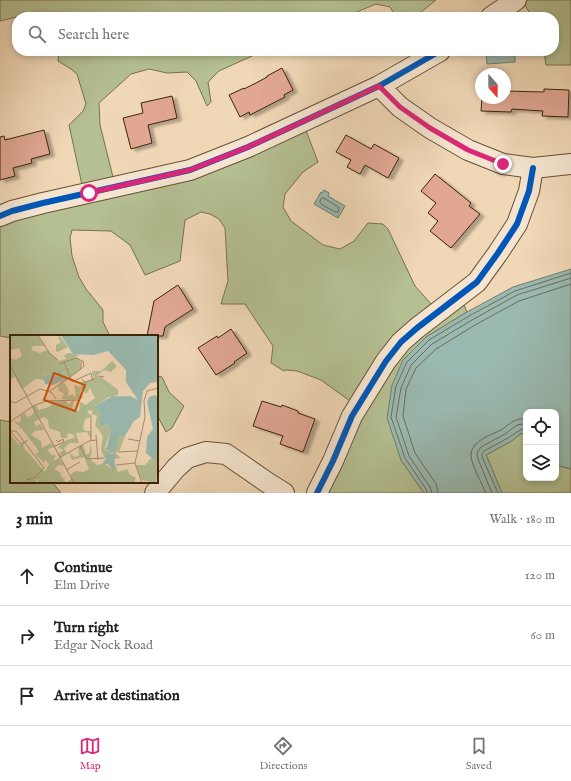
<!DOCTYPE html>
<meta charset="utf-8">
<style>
body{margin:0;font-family:"IM FELL English",serif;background:#f6f6f6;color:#222}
.controls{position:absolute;right:12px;bottom:12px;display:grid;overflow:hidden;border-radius:8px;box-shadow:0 2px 6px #0003}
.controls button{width:36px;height:36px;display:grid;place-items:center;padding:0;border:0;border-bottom:1px solid #e0e0e0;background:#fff;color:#222;font:20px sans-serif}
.compass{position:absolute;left:475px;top:68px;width:36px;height:36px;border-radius:50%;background:#fff;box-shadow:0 2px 6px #0003;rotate:159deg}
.stop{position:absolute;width:12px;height:12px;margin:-9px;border:3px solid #db2777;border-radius:50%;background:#fff}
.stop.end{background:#db2777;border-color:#fff;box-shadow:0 1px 4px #0008}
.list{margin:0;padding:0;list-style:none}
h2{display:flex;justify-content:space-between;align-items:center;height:52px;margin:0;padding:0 16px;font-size:17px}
h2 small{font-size:13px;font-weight:400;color:#767676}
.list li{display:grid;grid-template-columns:26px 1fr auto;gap:12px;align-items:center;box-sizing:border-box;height:60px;padding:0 16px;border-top:1px solid #e0e0e0}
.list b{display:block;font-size:15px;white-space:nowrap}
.list p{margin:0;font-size:13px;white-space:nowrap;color:#767676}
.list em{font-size:13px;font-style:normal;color:#767676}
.icon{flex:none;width:22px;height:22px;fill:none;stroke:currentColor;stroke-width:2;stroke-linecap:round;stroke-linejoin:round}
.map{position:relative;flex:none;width:571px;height:493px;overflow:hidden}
.search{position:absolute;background:#fff;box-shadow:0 2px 6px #0003;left:12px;right:12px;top:12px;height:44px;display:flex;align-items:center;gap:10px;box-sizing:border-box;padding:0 14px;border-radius:16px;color:#767676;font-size:15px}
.sheet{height:232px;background:#fff}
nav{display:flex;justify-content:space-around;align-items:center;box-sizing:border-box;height:56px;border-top:1px solid #e0e0e0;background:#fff;font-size:11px;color:#767676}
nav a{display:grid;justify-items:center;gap:2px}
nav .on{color:#db2777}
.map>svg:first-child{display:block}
</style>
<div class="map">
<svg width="571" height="493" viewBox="0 0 571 493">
<defs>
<filter id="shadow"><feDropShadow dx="4.5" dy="2.5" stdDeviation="1" flood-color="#0004"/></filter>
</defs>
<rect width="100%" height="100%" fill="#f0d7b6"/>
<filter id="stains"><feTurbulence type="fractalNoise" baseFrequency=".005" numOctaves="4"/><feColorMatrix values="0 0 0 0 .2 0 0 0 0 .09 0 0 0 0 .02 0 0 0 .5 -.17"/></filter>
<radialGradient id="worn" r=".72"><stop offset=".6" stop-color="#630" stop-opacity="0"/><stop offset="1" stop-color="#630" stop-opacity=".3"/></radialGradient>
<path fill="#b4bf92" stroke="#78724d" d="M0,0H436L415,17H396L390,7L376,4L345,17H63L64,13L21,16L0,21Z
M522,0H571V65H546L544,51H554V17H532Z
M59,51H263L219,71L208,82L211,102L207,106L196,81L187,72L167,73L149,69L131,74L99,103L100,125L113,177L186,166L299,121L307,133L318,162L303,172L285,194L283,207L291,221L323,245L340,249L354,241L368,223L383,224L388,229L415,286L432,305L461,298L467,312L426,337L401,460L424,493H318L357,406L321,380L297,371L286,370L284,371L271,363L273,346L245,304H221L228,281L225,228L219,219L210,214L201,212L185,220L180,261L145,275L130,245L111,231L72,230L70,238L72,256L79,277L86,289L103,310V322L110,336H11V338L0,336V213L82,185L69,125L83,111L86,104L77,74L71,69L58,61Z
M157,376L162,377L169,392L184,406L172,428L166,432L157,415Z
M0,420L11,422V482H52L61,493H0Z
M522,433L526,437V478H556V465L571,469V493H502L486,455L510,442Z"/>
<path fill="#9ab9b0" stroke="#747d6d" d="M486,51H515V62L487,64Z
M324,190L329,193L328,196L345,206L338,218L314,204L321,192L322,193Z
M571,269V469L556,465V412H526V437L522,433L510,442L486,455L502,493H424L401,460L387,418L392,385L403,360L426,337L467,312L513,287Z"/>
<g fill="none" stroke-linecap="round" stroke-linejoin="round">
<path stroke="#6a6e5c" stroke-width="1" d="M322,198H324L338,207L339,209L338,212H335L321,204L320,202Z
M427,493L426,489L405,458L391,417L396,386L407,362L429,340L469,316L515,291L571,273
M432,493L430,487L409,456L396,417L401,388L411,365L432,344L472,320L517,295L571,278
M438,493L437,488L436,484L415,453L403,416L406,389L416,368L436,349L475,325L519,301L571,284
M486,493C482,484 471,464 471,455C471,451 473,447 476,444C483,437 493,434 501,430C509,425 515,417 526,419
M492,493L478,459L477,453L481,447L505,434L517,425L522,424L526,425
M498,493L482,457V454L484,451L508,438L520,430L523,429L526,431"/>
</g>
<path fill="#e1a793" stroke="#3b2408" filter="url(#shadow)" d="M282,68L293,90L284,95L285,97L250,115L249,112L240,117L229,95L244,88V89L256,83L267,77V76Z
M544,89L569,90L568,117L542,116L543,111L512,109L511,112L481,111L482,98H505V91L544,92Z
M172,96L177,118L148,125L152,143L131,149L123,118L143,113L141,103Z
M44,130L50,154L31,159L32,163L13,168L15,176L0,180V137L4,136L5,140Z
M346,135L371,149L374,144L399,158L388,178L365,165L360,174L347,167L351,160L336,152Z
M435,174L471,203L469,206L480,214L451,248L430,231L438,221L428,213L436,203L421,191Z
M178,285L193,309L165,327L163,336H147L154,301Z
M231,329L247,353L234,362L235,363L216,375L198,348L217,336L218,338Z
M262,401L281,407L282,405L298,411V413L315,419L303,452L280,444L283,436L253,426Z"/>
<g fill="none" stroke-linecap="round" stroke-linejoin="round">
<g stroke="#685134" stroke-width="22">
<path id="minor" d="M491,17L516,0
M379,86L400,107L430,128L468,150L503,164L533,168L571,164
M0,216L12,211L43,203L190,170L248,147L379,86L440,51
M155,493L176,468L187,458L206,452L226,454L268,483L284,493
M317,493L333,461L352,416L386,361L401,342L417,328L477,282L498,253L517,224L529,191L533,168"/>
</g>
<use href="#minor" stroke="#f5e5d0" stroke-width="20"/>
<g stroke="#f5e5d0" stroke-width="8">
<path id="cycleway" d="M0,216L12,211L43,203L190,170L248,147L379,86L440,51
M317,493L333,461L352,416L386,361L401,342L417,328L477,282L498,253L517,224L529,191L533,168"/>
</g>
<use href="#cycleway" stroke="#0057b8" stroke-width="6"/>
</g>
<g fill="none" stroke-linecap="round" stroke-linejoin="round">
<path stroke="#db2777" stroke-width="5" d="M89,193L190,170L248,147L379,86L400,107L430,128L468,150L503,164"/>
</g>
<g transform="translate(10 335)">
<rect width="148" height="148" fill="#f0d7b6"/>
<path d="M0,0H28L35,11H23L21,15L30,18L37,15L49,26L56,24L54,20L59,18L69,20L65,22L69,23L71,34L54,47L59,56L58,61L62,59L66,62L64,50L71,52V47L91,42L108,55V60L104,61L113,62H99L83,72L90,77V90L93,92L97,88L101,94L94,115L105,116L108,103L111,99H116L109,117L105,118L111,123L103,124V118L96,119L95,129L104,135V127L108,137L118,134L119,139L126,143L124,148H28V143L26,148H0V99L9,110L15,108L13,112L35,137L39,129L35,125L34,128L25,119L29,117L26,112L11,93L8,94L10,92L3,85L8,88L11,86L10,81L15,78L17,82L22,80L24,77L22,72L26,70L28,75L39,72L44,67L56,66L59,70L62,65L51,64L54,59L49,56L48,51L51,48L48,39L46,42L44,40L39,42L34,40V45L26,44L12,54L5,42L0,45V23L6,25L12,21L9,13L1,15ZM80,53L85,63L76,70L70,67L69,76L62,74L64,65L73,63L70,57L72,54L76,59ZM82,75V79L87,81L85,90L93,101L91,115L95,124L92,129L87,130L80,124L82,117L80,108V117L76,120L73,109L68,112L69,121L64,122L59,117L62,125L74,122L79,134L73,137L66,136L61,139V144L56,148L53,144L56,142L52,143L50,137L44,134L49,130L54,131L49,123L43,126L46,120H42L37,115L43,112L41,108L32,113L31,106L21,100L25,96L34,95L30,89L26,91L24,87L34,82L38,85L39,93L50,97L51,103H57L58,98L64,100V103L57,105L48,112L53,115L48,120L49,122L57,118L54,113L60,108H69L66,98L77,97L81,105V96H75L73,93L75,84L81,82L77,76ZM49,0L58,12L48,17L46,16V10L51,7L48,3ZM102,26L107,31L101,37L94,35L85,42L83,41L82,36H91ZM141,123L148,126L146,148L132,145L125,130H135Z" fill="#b4bf92" fill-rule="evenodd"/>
<path d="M51,0H148V47L140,48L133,56L130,82L124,86L116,99L109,101L105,117L94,114L97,112L101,94L97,88L93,92L90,90V77L83,72L101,62L120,61L128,65L116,47V35L98,16L83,20L63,19ZM48,35H51L52,46L43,50L35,49L33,41L44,40L48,42ZM145,60L148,62L147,127L136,118L137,102L143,94L137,67L139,62ZM96,118L105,119L104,136L98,129H95Z" fill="#9ab9b0"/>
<path fill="none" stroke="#a88f70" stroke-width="1" d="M28,0L40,19L48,25M73,26L74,31L71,34V27ZM54,27L62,47L81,38L83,46M49,29L66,23L72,26M0,30L64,148M72,44L75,48L89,41L94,42M40,56L71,34M0,66L5,68L30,54L41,57L46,64M81,80V105M0,87L23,71L37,66L70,65M0,96H6L34,133L24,143L16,145M0,96L11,109L18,105M86,100L88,125M118,104L130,106M70,111L77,124L94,123M43,112L54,107L53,104L48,107L46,105M109,117L128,116M49,123L79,106L86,105M106,130L125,128M56,135L70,127M132,148L125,128L135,82L134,66L137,56L148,53"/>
<path fill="#ce510b" fill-opacity="0.15" stroke="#ce510b" stroke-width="2" d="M44,38L75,50L65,76L34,65Z"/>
<rect width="148" height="148" fill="none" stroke="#3b2408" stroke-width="2"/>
</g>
<rect width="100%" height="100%" filter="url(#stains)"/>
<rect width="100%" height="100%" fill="url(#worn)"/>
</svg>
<div class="controls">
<button><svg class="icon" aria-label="locate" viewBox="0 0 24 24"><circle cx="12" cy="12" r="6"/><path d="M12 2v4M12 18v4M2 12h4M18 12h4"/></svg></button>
<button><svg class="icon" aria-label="layers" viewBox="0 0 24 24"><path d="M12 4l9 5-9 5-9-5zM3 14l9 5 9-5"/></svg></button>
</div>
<svg class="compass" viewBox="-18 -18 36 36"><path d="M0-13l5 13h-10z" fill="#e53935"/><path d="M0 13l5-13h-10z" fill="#767676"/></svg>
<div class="stop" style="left:89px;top:193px"></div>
<div class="stop end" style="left:503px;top:164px"></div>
<div class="search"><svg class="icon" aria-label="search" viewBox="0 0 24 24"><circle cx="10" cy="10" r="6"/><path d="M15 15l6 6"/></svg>Search here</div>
</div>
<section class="sheet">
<h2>3 min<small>Walk · 180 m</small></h2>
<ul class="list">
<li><svg class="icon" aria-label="ahead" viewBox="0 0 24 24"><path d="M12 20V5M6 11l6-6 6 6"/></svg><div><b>Continue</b><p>Elm Drive</p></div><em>120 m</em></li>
<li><svg class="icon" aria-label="right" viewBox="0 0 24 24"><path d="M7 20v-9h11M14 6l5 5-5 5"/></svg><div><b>Turn right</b><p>Edgar Nock Road</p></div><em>60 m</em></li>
<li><svg class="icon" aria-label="arrive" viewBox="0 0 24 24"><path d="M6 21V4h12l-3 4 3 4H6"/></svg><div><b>Arrive at destination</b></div></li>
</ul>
</section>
<nav>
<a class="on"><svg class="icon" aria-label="map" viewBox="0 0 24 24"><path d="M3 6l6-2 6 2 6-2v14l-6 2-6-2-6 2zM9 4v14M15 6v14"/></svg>Map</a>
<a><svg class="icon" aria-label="directions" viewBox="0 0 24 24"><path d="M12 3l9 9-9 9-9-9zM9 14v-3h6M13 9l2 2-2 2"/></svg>Directions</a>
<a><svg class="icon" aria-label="saved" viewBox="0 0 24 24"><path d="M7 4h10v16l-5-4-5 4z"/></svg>Saved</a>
</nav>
